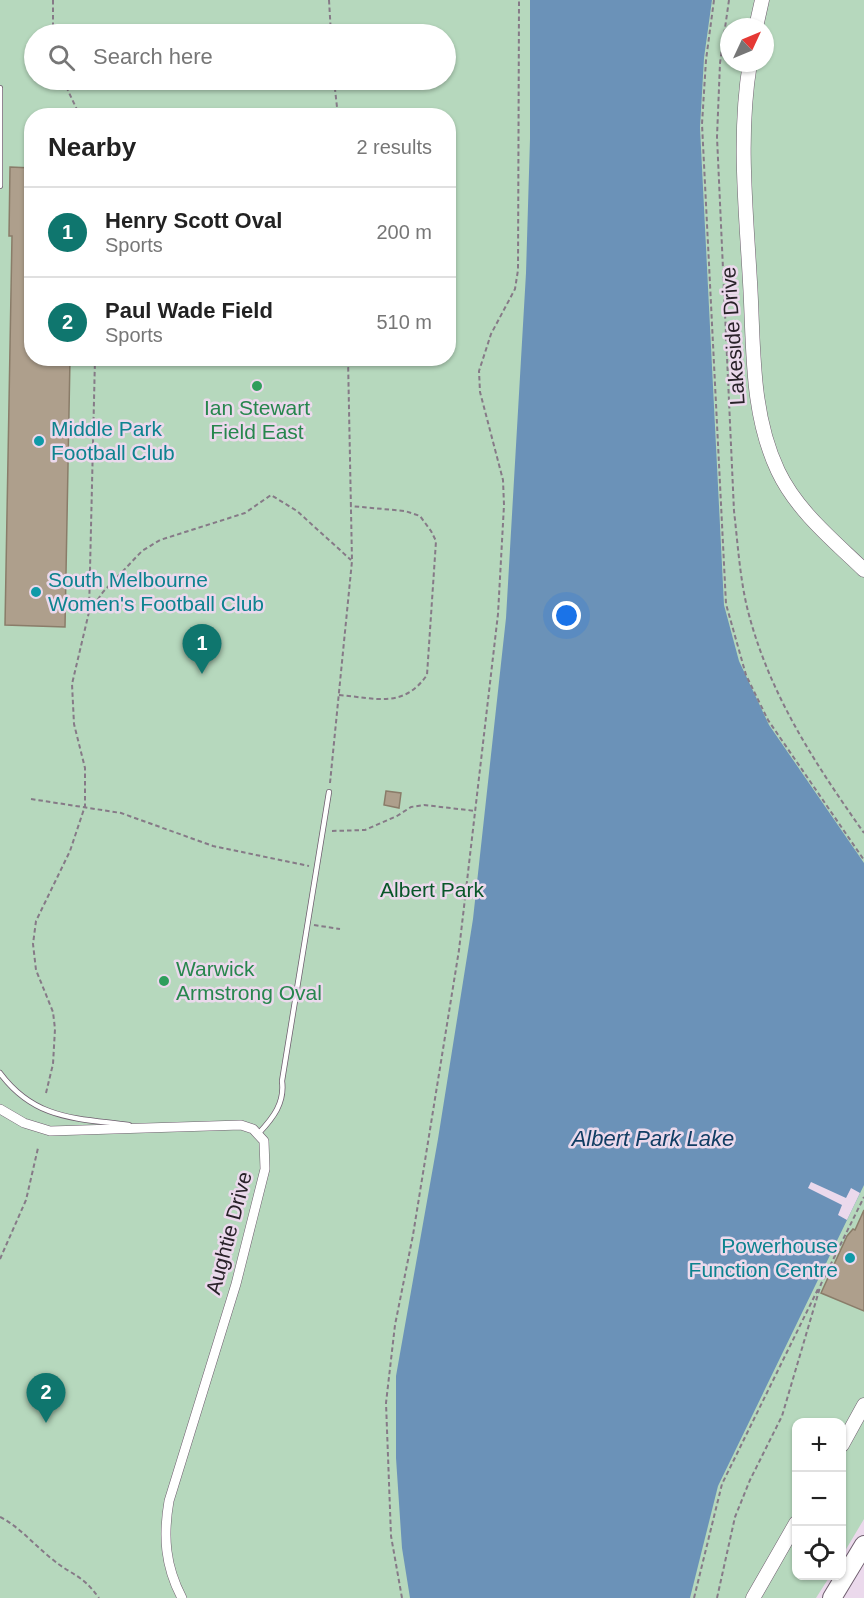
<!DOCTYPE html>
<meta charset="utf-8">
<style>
body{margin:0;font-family:Arial,sans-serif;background:#f6f6f6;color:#222}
.controls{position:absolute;right:18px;bottom:18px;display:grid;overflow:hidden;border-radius:12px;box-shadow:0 2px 4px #0004}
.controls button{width:54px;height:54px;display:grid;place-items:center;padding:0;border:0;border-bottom:2px solid #e0e0e0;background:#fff;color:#222;font:30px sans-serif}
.compass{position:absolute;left:720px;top:18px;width:54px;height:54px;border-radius:50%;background:#fff;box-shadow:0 2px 4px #0004;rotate:46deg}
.you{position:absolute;left:567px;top:616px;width:21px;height:21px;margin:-15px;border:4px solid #fff;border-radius:50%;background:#1a73e8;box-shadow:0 0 0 9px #1a73e833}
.badge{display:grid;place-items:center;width:39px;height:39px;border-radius:50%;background:#0f766e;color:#fff;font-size:20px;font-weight:700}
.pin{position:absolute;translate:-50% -50px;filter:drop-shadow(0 2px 3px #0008)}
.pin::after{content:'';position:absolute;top:32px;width:21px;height:18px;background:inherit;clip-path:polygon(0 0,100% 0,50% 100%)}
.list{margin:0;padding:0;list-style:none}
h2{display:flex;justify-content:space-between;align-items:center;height:78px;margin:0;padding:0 24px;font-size:26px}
h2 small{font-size:20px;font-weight:400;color:#767676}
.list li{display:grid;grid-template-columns:39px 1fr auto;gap:18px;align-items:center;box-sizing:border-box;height:90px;padding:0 24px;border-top:2px solid #e0e0e0}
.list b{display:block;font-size:22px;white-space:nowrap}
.list p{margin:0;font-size:20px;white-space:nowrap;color:#767676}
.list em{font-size:20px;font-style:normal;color:#767676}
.icon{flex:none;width:33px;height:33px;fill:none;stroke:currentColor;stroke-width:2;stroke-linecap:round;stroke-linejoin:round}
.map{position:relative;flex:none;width:864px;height:1598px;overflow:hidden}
.search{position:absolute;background:#fff;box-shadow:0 2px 4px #0004;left:24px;top:24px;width:432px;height:66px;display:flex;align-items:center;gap:15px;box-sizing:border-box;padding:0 21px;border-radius:33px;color:#767676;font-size:22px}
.panel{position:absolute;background:#fff;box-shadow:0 2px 4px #0004;left:24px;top:108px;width:432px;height:258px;border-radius:24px}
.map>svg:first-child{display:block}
</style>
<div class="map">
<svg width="864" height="1598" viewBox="0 0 864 1598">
<rect width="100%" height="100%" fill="#ebd9ec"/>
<path fill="#b6d8bd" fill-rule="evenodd" d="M0,0H864V1519L842,1556V1422H796V1576H830L816,1598H0ZM729,27H765V63H729ZM34,34H446V80H34ZM32,116H448V358H32Z"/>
<path fill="#6b92b8" d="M530,0H712L704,58L700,128L724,605L739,661L769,725L864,863V1185L718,1486L690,1598H410L402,1548L396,1458V1376L438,1139L473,919L506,618L526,273L530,139Z"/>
<path fill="#ebd9ec" d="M811,1182L846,1198L851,1188L860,1193L847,1220L838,1215L842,1205L808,1188Z"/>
<path fill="#ae9f8c" stroke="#8a7c69" stroke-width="1.5" d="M10,167L32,168V358H70L65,627L5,625L12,236H9Z
M386,791L401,793L399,808L384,805Z
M864,1210V1311L821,1293L847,1236L853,1229L855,1230Z"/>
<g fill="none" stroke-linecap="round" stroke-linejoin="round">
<g stroke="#6e5e6e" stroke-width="6">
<path id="lane" d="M0,88V186
M0,1073C35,1120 76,1118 129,1125
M259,1133C273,1118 285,1103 282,1081L329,792"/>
</g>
<g stroke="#6e5e6e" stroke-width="10">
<path id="street" d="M0,1109L24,1123L50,1131L241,1125L253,1129L264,1141L265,1169L236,1284L169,1501C163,1536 165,1566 182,1598"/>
</g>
<g stroke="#6e5e6e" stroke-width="15">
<path id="secondary" d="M756,27L762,0
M750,63C738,135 746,210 750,282C754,345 750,412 778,471C797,511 833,540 864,570
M842,1445L864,1405
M753,1598L796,1523"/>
</g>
<g stroke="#6e5e6e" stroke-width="20">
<path id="highway" d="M832,1598L864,1545"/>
</g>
<path stroke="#867a87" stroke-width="2" stroke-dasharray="4.5 3" stroke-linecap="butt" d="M53,0V34
M329,0L331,34
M714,0L706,60L702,124L726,604L746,675L768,720L864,860
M729,0L720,63L717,137L734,511C738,545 740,582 749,615C771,697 816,765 864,833
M63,80L80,116
M334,80L338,116
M89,612L103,592L142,551L160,540L245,513L271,495L297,511L351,560
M339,695C376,698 403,709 427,675L436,541L431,531L420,516L405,511L350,506
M330,783L352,561L348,358
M31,799L121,813L213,846L309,866
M332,831L365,830L397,816L411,807L424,805L476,811
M314,925L340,929
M46,1093L53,1064L55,1029L53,1012L36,970L33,944L36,921L70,851L85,806V768L74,724L72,684L89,612L95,358
M0,1259L26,1200L38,1148
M0,1517C20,1527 34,1545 52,1559C72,1576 81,1573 99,1598
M402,1598L391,1536L386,1403L395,1325L413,1235L459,950L498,614L504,505L503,480L480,392L479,371L491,334L515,289L518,270L519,0
M694,1598L722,1484L819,1287
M717,1598L735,1517L750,1480L782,1416L821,1284L864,1197"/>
<use href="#lane" stroke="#fff" stroke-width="4.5"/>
<use href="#street" stroke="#fff" stroke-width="9"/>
<use href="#secondary" stroke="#fff" stroke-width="14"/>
<use href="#highway" stroke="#fff" stroke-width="18"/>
</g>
<g fill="#2e9e5b" stroke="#ebd9ec" stroke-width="2">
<circle cx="257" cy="386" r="6"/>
<circle cx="164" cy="981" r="6"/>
</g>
<g fill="#0f9aa8" stroke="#ebd9ec" stroke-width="2">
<circle cx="39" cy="441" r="6"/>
<circle cx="36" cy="592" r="6"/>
<circle cx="850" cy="1258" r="6"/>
</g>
<g text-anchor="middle" stroke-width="5" stroke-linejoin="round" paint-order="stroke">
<g font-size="21" fill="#292229" stroke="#ebd9ec">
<text transform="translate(733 336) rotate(-94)" y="7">Lakeside Drive</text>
<text transform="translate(229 1233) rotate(-75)" y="7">Aughtie Drive</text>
</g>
<g font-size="21" fill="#27864d" stroke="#ebd9ec">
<text x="257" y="415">Ian Stewart<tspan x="257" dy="24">Field East</tspan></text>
<text x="176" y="976" text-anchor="start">Warwick<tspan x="176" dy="24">Armstrong Oval</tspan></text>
</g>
<g font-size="21" fill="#0d838f" stroke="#ebd9ec" text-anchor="start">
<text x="51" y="436">Middle Park<tspan x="51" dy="24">Football Club</tspan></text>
<text x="48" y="587">South Melbourne<tspan x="48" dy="24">Women's Football Club</tspan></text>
<text x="838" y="1253" text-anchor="end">Powerhouse<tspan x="838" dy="24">Function Centre</tspan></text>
</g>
<g font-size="21" fill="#085629" stroke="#ebd9ec">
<text x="432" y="897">Albert Park</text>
</g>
<g font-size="22" font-style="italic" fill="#113d63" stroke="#ebd9ec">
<text x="653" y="1146">Albert Park Lake</text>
</g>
</g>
</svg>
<div class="controls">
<button>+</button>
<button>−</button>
<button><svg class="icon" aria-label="locate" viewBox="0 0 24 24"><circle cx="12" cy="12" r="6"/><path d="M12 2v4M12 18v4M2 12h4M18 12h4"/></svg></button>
</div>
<svg class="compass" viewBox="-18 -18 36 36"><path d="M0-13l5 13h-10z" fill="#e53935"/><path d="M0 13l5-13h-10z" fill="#767676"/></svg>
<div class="you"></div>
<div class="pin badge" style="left:202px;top:674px">1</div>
<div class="pin badge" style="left:46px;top:1423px">2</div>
<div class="search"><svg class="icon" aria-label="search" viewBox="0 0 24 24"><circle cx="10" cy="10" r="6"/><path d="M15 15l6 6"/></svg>Search here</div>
<section class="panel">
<h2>Nearby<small>2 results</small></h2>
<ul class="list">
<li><span class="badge">1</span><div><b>Henry Scott Oval</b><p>Sports</p></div><em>200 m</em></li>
<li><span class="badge">2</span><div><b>Paul Wade Field</b><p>Sports</p></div><em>510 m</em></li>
</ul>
</section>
</div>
